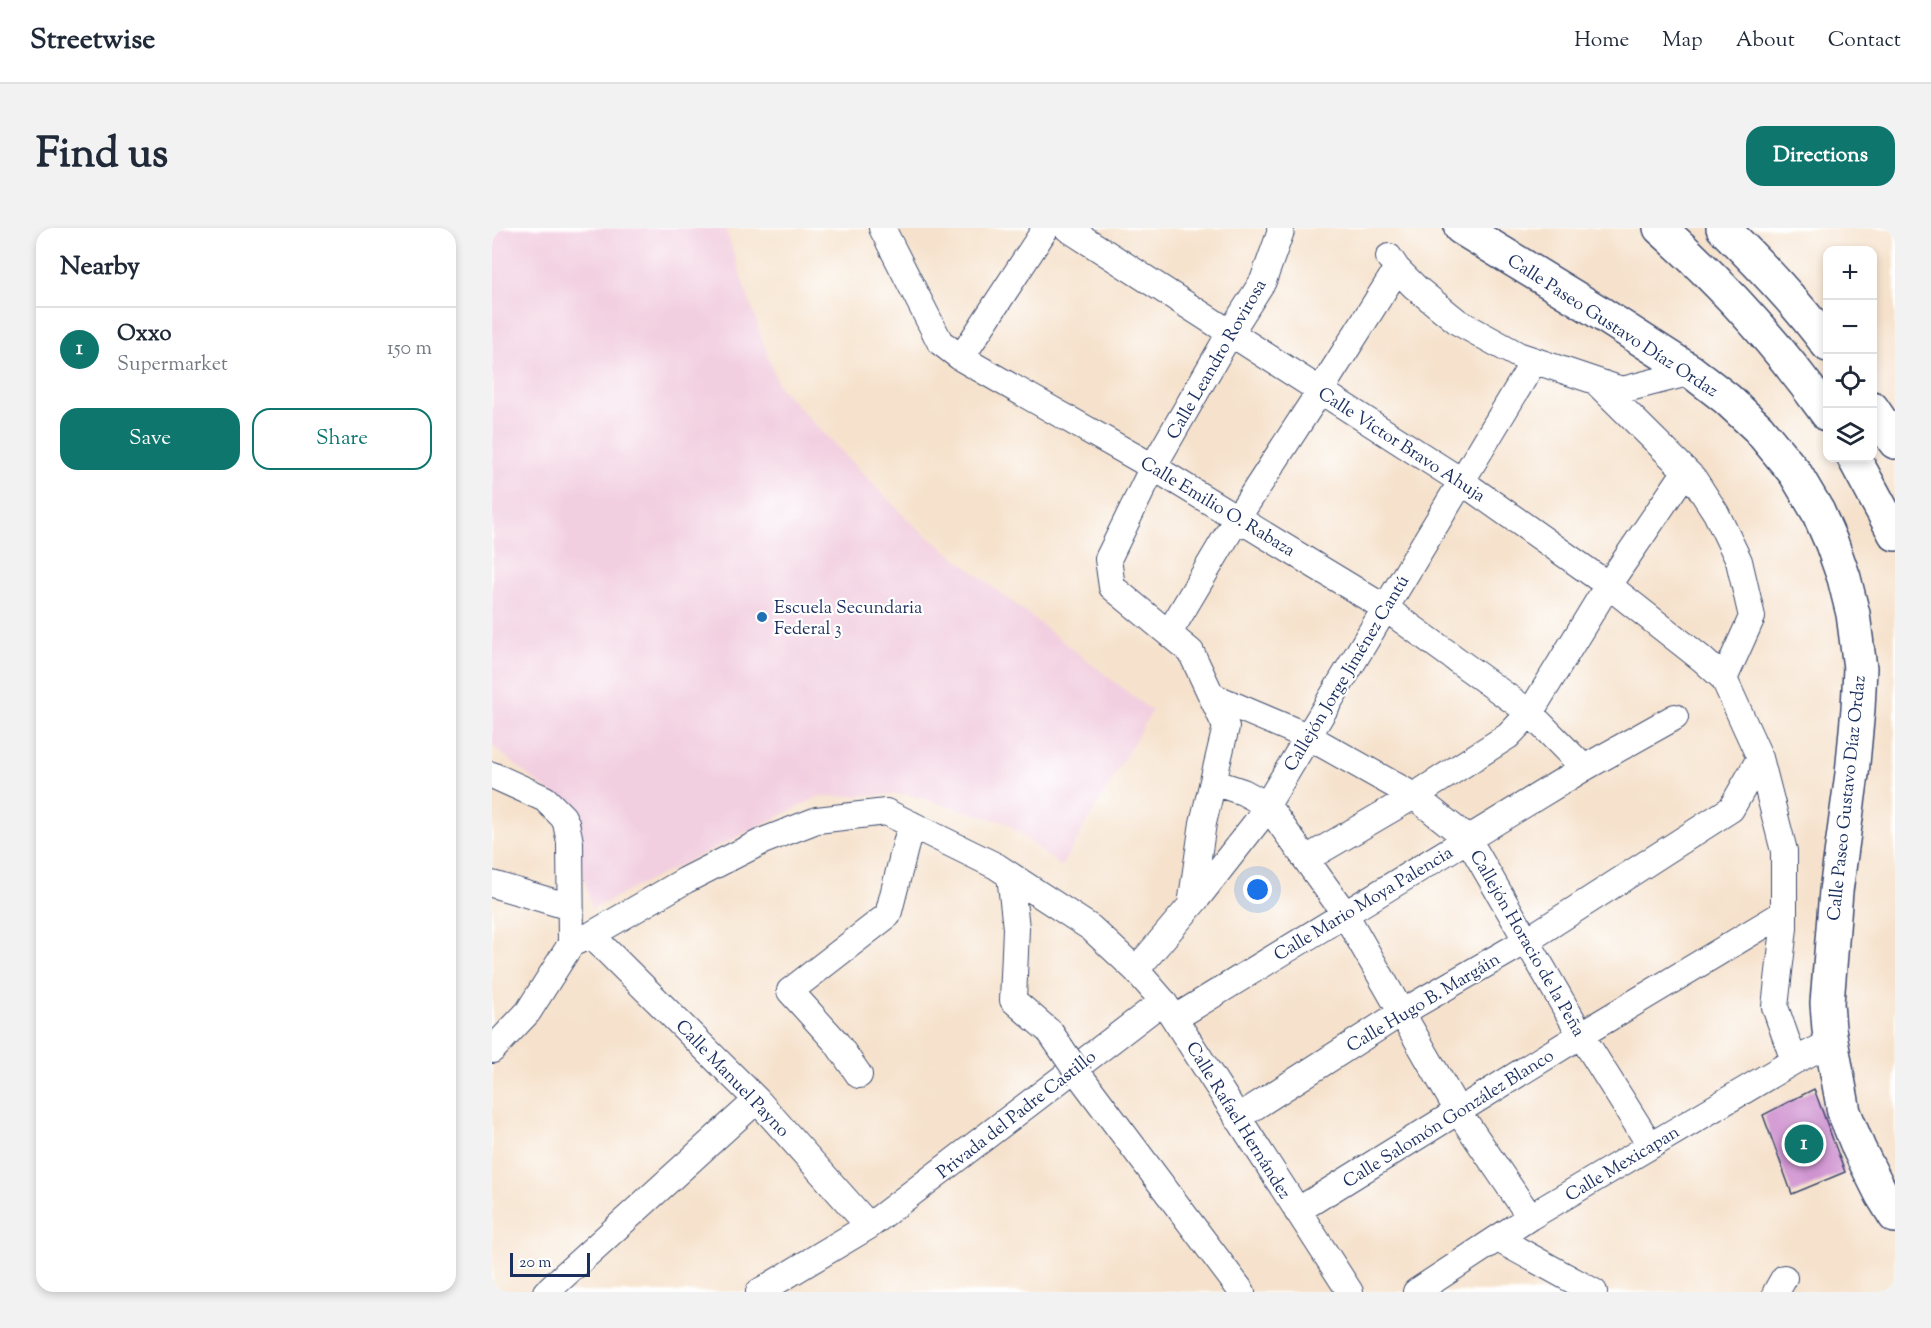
<!DOCTYPE html>
<meta charset="utf-8">
<style>
body{margin:0;font-family:"Sorts Mill Goudy",serif;background:#f2f2f3;color:#1f2937}
.controls{position:absolute;right:18px;top:18px;display:grid;overflow:hidden;border-radius:12px;box-shadow:0 3px 9px #0003}
.controls button{width:54px;height:54px;display:grid;place-items:center;padding:0;border:0;border-bottom:2px solid #e0e1e3;background:#fff;color:#1f2937;font:30px sans-serif}
.scale{position:absolute;left:18px;bottom:15px;width:80px;box-sizing:border-box;padding-left:6px;border:3px solid #1b2f5e;border-top:0;font-size:16px;line-height:21px;white-space:nowrap;color:#1b2f5e;-webkit-text-stroke:4px #fff;paint-order:stroke}
.you{position:absolute;left:766px;top:662px;width:21px;height:21px;margin:-15px;border:4px solid #fff;border-radius:50%;background:#1a73e8;box-shadow:0 0 0 9px #1a73e833}
.badge{display:grid;place-items:center;width:39px;height:39px;border-radius:50%;background:#0f766e;color:#fff;font-size:20px;font-weight:700}
.pin{position:absolute;translate:-50% -50%;border:3px solid #fff;box-shadow:0 2px 6px #0006}
.list{margin:0;padding:0;list-style:none}
h2{display:flex;justify-content:space-between;align-items:center;height:78px;margin:0;padding:0 24px;font-size:26px}
h2 small{font-size:20px;font-weight:400;color:#747a83}
.list li{display:grid;grid-template-columns:39px 1fr auto;gap:18px;align-items:center;box-sizing:border-box;height:84px;padding:0 24px;border-top:2px solid #e0e1e3}
.list b{display:block;font-size:22px;white-space:nowrap}
.list p{margin:0;font-size:20px;white-space:nowrap;color:#747a83}
.list em{font-size:20px;font-style:normal;color:#747a83}
.actions{display:flex;gap:12px;padding:18px 24px}
.actions a{flex:1;padding:14px 0;border:2px solid #0f766e;border-radius:18px;text-align:center;font-size:21px;color:#0f766e}
.actions .main{background:#0f766e;color:#fff}
.icon{flex:none;width:33px;height:33px;fill:none;stroke:currentColor;stroke-width:2;stroke-linecap:round;stroke-linejoin:round}
.map{position:relative;flex:none;width:1403px;height:1064px;overflow:hidden;border-radius:18px}
header{display:flex;align-items:center;gap:36px;box-sizing:border-box;height:84px;padding:0 30px;background:#fff;border-bottom:2px solid #e0e1e3}
header strong{font-size:28px}
nav{display:flex;gap:33px;margin-inline-start:auto;font-size:21px}
.intro{display:flex;align-items:center;justify-content:space-between;box-sizing:border-box;height:144px;padding:0 36px}
h1{margin:0;font-size:42px}
.button{padding:15px 27px;border-radius:18px;background:#0f766e;color:#fff;font-size:21px;font-weight:700}
main{display:flex;gap:36px;padding:0 36px}
aside{flex:1;background:#fff;border-radius:18px;box-shadow:0 3px 9px #0003}
.map>svg:first-child{display:block}
</style>
<header>
<strong>Streetwise</strong>
<nav><a>Home</a><a>Map</a><a>About</a><a>Contact</a></nav>
</header>
<div class="intro"><h1>Find us</h1><a class="button">Directions</a></div>
<main>
<aside>
<h2>Nearby<small></small></h2>
<ul class="list">
<li><span class="badge">1</span><div><b>Oxxo</b><p>Supermarket</p></div><em>150 m</em></li>
</ul>
<div class="actions"><a class="main">Save</a><a>Share</a></div>
</aside>
<div class="map">
<svg width="1403" height="1064" viewBox="0 0 1403 1064">
<rect width="100%" height="100%" fill="#fff"/>
<filter id="ink" filterUnits="userSpaceOnUse"><feTurbulence type="fractalNoise" baseFrequency=".0167" numOctaves="2"/><feDisplacementMap in="SourceGraphic" scale="12" xChannelSelector="R" yChannelSelector="G"/><feConvolveMatrix kernelMatrix="1 2 1 2 8 2 1 2 1" color-interpolation-filters="sRGB"/></filter>
<filter id="wash" filterUnits="userSpaceOnUse"><feTurbulence type="fractalNoise" baseFrequency=".008" numOctaves="4" result="noise"/><feDisplacementMap in="SourceGraphic" scale="24" xChannelSelector="R" yChannelSelector="G"/><feGaussianBlur stdDeviation="1.35" result="paint"/><feColorMatrix in="noise" values="0 0 0 0 0 0 0 0 0 0 0 0 0 0 0 0 0 1.4 0 .05"/><feComposite in="paint" operator="in"/></filter>
<g filter="url(#wash)">
<rect width="100%" height="100%" fill="#f6e2cc"/>
<path fill="#f2cfe0" d="M0,0H233L286,158L419,295L660,483L569,639L515,595L414,566L326,569L100,681L73,577L0,518Z"/>
<g id="blocks">
<path fill="#d095d1" d="M1322,861L1353,944L1300,966L1271,887Z"/>
</g>
</g>
<g filter="url(#ink)">
<use href="#blocks" fill-opacity="0" stroke="#3c4a6e" stroke-width="1.5"/>
<g fill="none" stroke-linecap="round" stroke-linejoin="round">
<g stroke="#3c4a6e" stroke-width="28">
<path id="minor" d="M390,0L448,114L469,130L661,239L893,380L1038,485L1092,540
M575,0L969,253L1116,357L1210,431L1232,451L1268,530L1292,623V700L1283,779L1302,833
M897,29L905,41L923,59L966,94L1026,127L1130,162L1200,144
M469,130L554,0
M1103,153L1202,251L1224,285L1247,333L1260,389L1232,451
M677,405L746,289L828,163L905,41
M720,468L817,509L922,568L976,611L1089,807L1158,917
M0,547L53,571L71,589L74,595L78,614L79,716
M721,554L751,564L775,577L853,686L966,883L1038,989
M814,631L922,568L1016,508L1038,485L1116,357L1194,243
M518,647L524,700L521,772L558,804
M0,656L78,679
M699,677L711,595L734,499L699,424L620,359L616,331L661,239L738,105L771,53L789,3L788,0
M99,707L265,872L377,998
M644,742L706,669L764,595L1042,133
M683,790L1092,540L1183,489
M0,822L36,784L79,716L99,707L194,652L271,613L325,592L394,584L504,638L599,700L644,742L671,773L858,1064
M367,847L344,814L298,763L396,687L419,596
M588,848L750,1064
M745,890L909,785L1034,713L1239,581L1268,530
M805,983L1097,802L1292,685
M1006,1011L1102,1064
M54,1064L265,872
M267,1064L377,998L671,773
M924,1064L1038,989L1302,833L1340,814
M1284,1064L1292,1050"/>
</g>
<g stroke="#3c4a6e" stroke-width="36">
<path id="major" d="M969,0L1105,83L1200,144L1235,171L1266,200L1303,245L1326,284L1340,316L1352,350L1361,386L1368,440L1366,481L1360,546L1344,663L1335,775L1337,801L1352,884L1367,921L1390,967L1403,988
M1168,0C1231,56 1287,118 1336,187
M1231,0C1268,37 1305,75 1336,117
M1380,180L1403,214
M1362,230L1403,306"/>
</g>
<use href="#minor" stroke="#fff" stroke-width="26"/>
<use href="#major" stroke="#fff" stroke-width="33"/>
<g stroke="#3c4a6e" stroke-width="28" stroke-linecap="butt">
<path id="minor-bridge" d="M558,804L588,848"/>
</g>
<use href="#minor-bridge" stroke="#fff" stroke-width="26"/>
</g>
</g>
<circle fill="#1f6fb2" stroke="#fff" stroke-width="2" cx="270" cy="389" r="6"/>
<g text-anchor="middle" stroke-width="4.5" stroke-linejoin="round" paint-order="stroke">
<g font-size="18" fill="#1b2f5e" stroke="#fff">
<text transform="translate(1121 97) rotate(33)" y="6">Calle Paseo Gustavo Díaz Ordaz</text>
<text transform="translate(724 131) rotate(-60)" y="6">Calle Leandro Rovirosa</text>
<text transform="translate(910 216) rotate(33)" y="6">Calle Víctor Bravo Ahuja</text>
<text transform="translate(726 278) rotate(31)" y="6">Calle Emilio O. Rabaza</text>
<text transform="translate(854 445) rotate(-59)" y="6">Callejón Jorge Jiménez Cantú</text>
<text transform="translate(1354 570) rotate(-84)" y="6">Calle Paseo Gustavo Díaz Ordaz</text>
<text transform="translate(871 675) rotate(-31)" y="6">Calle Mario Moya Palencia</text>
<text transform="translate(1036 715) rotate(60)" y="6">Callejón Horacio de la Peña</text>
<text transform="translate(931 774) rotate(-31)" y="6">Calle Hugo B. Margáin</text>
<text transform="translate(241 850) rotate(46)" y="6">Calle Manuel Payno</text>
<text transform="translate(524 886) rotate(-38)" y="6">Privada del Padre Castillo</text>
<text transform="translate(956 890) rotate(-32)" y="6">Calle Salomón González Blanco</text>
<text transform="translate(747 892) rotate(58)" y="6">Calle Rafael Hernández</text>
<text transform="translate(1130 935) rotate(-31)" y="6">Calle Mexicapan</text>
</g>
<g font-size="18" fill="#1b2f5e" stroke="#fff" text-anchor="start">
<text x="282" y="385">Escuela Secundaria<tspan x="282" dy="21">Federal 3</tspan></text>
</g>
</g>
</svg>
<div class="controls">
<button>+</button>
<button>−</button>
<button><svg class="icon" aria-label="locate" viewBox="0 0 24 24"><circle cx="12" cy="12" r="6"/><path d="M12 2v4M12 18v4M2 12h4M18 12h4"/></svg></button>
<button><svg class="icon" aria-label="layers" viewBox="0 0 24 24"><path d="M12 4l9 5-9 5-9-5zM3 14l9 5 9-5"/></svg></button>
</div>
<div class="scale">20 m</div>
<div class="you"></div>
<div class="pin badge" style="left:1312px;top:916px">1</div>
</div>
</main>
